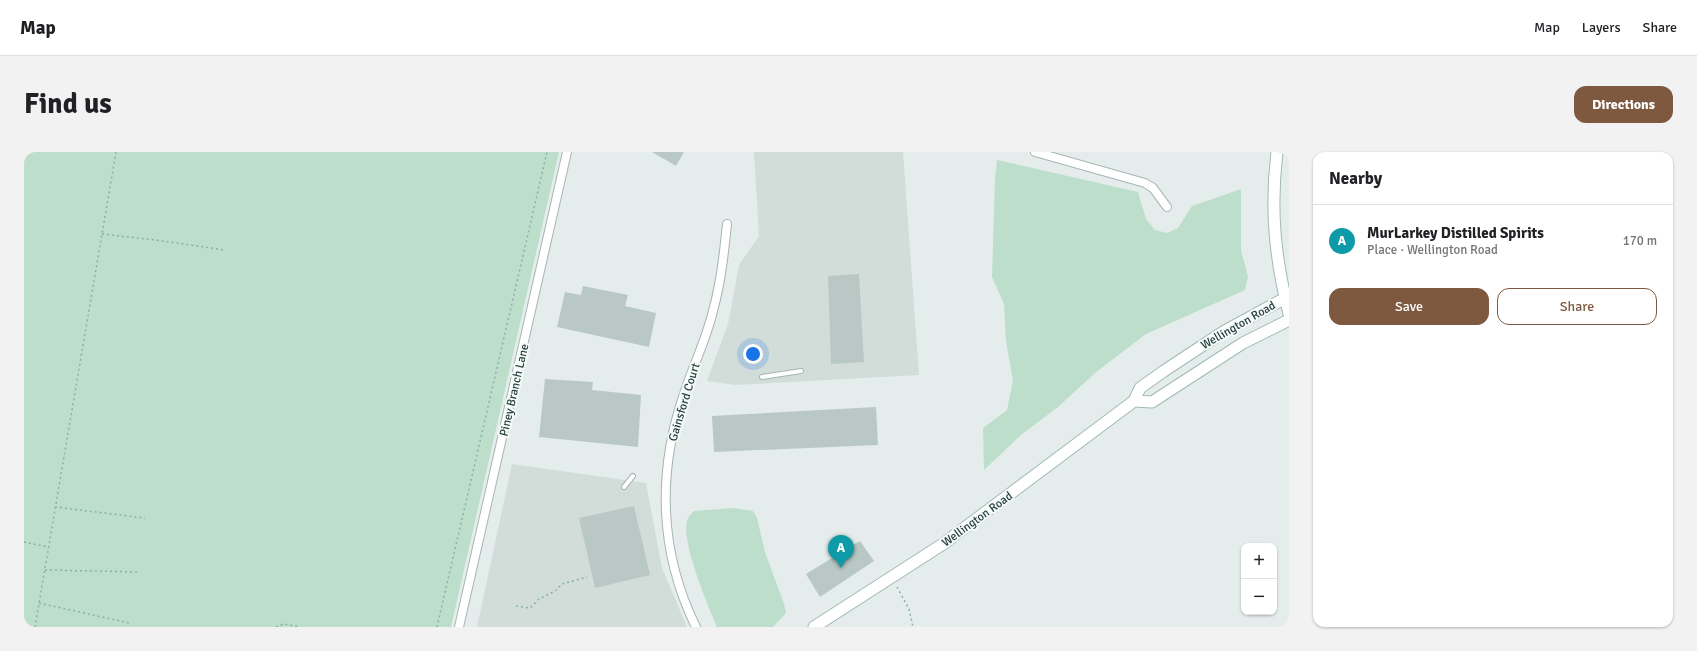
<!DOCTYPE html>
<meta charset="utf-8">
<style>
body{margin:0;font-family:Signika,sans-serif;background:#f2f2f2;color:#202124}
.controls{position:absolute;right:12px;bottom:12px;display:grid;overflow:hidden;border-radius:8px;box-shadow:0 1px 3px #0004}
.controls button{width:36px;height:36px;display:grid;place-items:center;padding:0;border:0;border-bottom:1px solid #e0e0e0;background:#fff;color:#202124;font:20px sans-serif}
.you{position:absolute;left:729px;top:202px;width:14px;height:14px;margin:-10px;border:3px solid #fff;border-radius:50%;background:#1a73e8;box-shadow:0 0 0 6px #1a73e833}
.badge{display:grid;place-items:center;width:26px;height:26px;border-radius:50%;background:#7e593f;color:#fff;font-size:13px;font-weight:700}
.pin{position:absolute;translate:-50% -33px;filter:drop-shadow(0 1px 2px #0008)}
.pin::after{content:'';position:absolute;top:21px;width:14px;height:12px;background:inherit;clip-path:polygon(0 0,100% 0,50% 100%)}
.list{margin:0;padding:0;list-style:none}
h2{display:flex;justify-content:space-between;align-items:center;height:52px;margin:0;padding:0 16px;font-size:17px}
h2 small{font-size:13px;font-weight:400;color:#757577}
.list li{display:grid;grid-template-columns:26px 1fr auto;gap:12px;align-items:center;box-sizing:border-box;height:72px;padding:0 16px;border-top:1px solid #e0e0e0}
.list b{display:block;font-size:15px;white-space:nowrap}
.list p{margin:0;font-size:13px;white-space:nowrap;color:#757577}
.list em{font-size:13px;font-style:normal;color:#757577}
.actions{display:flex;gap:8px;padding:12px 16px}
.actions a{flex:1;padding:9px 0;border:1px solid #7e593f;border-radius:12px;text-align:center;font-size:14px;color:#7e593f}
.actions .main{background:#7e593f;color:#fff}
.map{position:relative;flex:none;width:1265px;height:475px;overflow:hidden;border-radius:12px}
header{display:flex;align-items:center;gap:24px;box-sizing:border-box;height:56px;padding:0 20px;background:#fff;border-bottom:1px solid #e0e0e0}
header strong{font-size:19px}
nav{display:flex;gap:22px;margin-inline-start:auto;font-size:14px}
.intro{display:flex;align-items:center;justify-content:space-between;box-sizing:border-box;height:96px;padding:0 24px}
h1{margin:0;font-size:28px}
.button{padding:10px 18px;border-radius:12px;background:#7e593f;color:#fff;font-size:14px;font-weight:700}
main{display:flex;gap:24px;padding:0 24px}
aside{flex:1;background:#fff;border-radius:12px;box-shadow:0 1px 3px #0004}
.map>svg:first-child{display:block}
</style>
<header>
<strong>Map</strong>
<nav><a>Map</a><a>Layers</a><a>Share</a></nav>
</header>
<div class="intro"><h1>Find us</h1><a class="button">Directions</a></div>
<main>
<div class="map">
<svg width="1265" height="475" viewBox="0 0 1265 475">
<rect width="100%" height="100%" fill="#e4edeb"/>
<path fill="#d2ddda" d="M730,0H879L895,223L711,233L683,229L704,172L715,113L735,84Z
M488,312L622,331L638,416L663,475H453Z"/>
<path fill="#bedecc" d="M0,0H535L427,475H0Z
M973,8L1114,40L1122,67L1131,78L1143,81L1154,76L1168,54L1217,37V98L1224,125L1221,138L1122,182L1071,221L1034,255L997,283L960,318L959,276L983,258L989,229L982,189L980,152L968,125L971,26Z
M709,356L729,359L733,366L741,400L760,452L762,461L749,475H693C684,454 657,390 663,369C664,365 667,362 670,359Z"/>
<path fill="#b9c8c5" d="M628,0H660L652,14Z
M835,122L840,210L807,212L804,124Z
M559,134L604,143L601,154L632,161L625,195L533,175L541,140L557,143Z
M521,227L569,230L568,238L617,243L614,295L515,285Z
M852,255L854,293L690,300L688,264Z
M610,354L626,423L571,436L555,366Z
M836,389L850,409L796,445L782,422Z"/>
<g fill="none" stroke-linecap="round" stroke-linejoin="round">
<g stroke="#a6b5b3" stroke-width="6">
<path id="lane" d="M738,225L777,219
M600,335L609,324"/>
</g>
<g stroke="#a6b5b3" stroke-width="10">
<path id="street" d="M1011,0L1121,31L1129,36L1143,55
M435,475L543,0
M672,475C635,400 633,320 660,242C669,214 682,188 689,159C697,130 700,101 703,72"/>
</g>
<g stroke="#a3b9b5" stroke-width="13">
<path id="secondary" d="M1253,0C1246,58 1251,106 1265,162
M1110,249L1128,250L1219,191L1265,168
M790,475L919,392L1110,249L1116,236L1140,219L1199,180L1265,144"/>
</g>
<path stroke="#85b1ab" stroke-width="1.5" stroke-dasharray="2 3" stroke-linecap="butt" d="M78,82L140,89L200,98
M31,355L121,366
M0,390L24,395
M21,418L116,420
M873,435L885,457L889,475
M15,451L105,471
M492,454L506,456L515,447L531,439L538,432L563,425
M11,475L92,0
M252,475L260,472L276,475
M413,475L523,0"/>
<use href="#lane" stroke="#fff" stroke-width="4"/>
<use href="#street" stroke="#fff" stroke-width="8"/>
<use href="#secondary" stroke="#fff" stroke-width="11"/>
</g>
<g text-anchor="middle" stroke-width="4" stroke-linejoin="round" paint-order="stroke">
<g font-size="12" fill="#233f3d" stroke="#f5faf8">
<text transform="translate(1214 173) rotate(-30)" y="4">Wellington Road</text>
<text transform="translate(490 238) rotate(-77)" y="4">Piney Branch Lane</text>
<text transform="translate(660 250) rotate(-73)" y="4">Gainsford Court</text>
<text transform="translate(953 367) rotate(-36)" y="4">Wellington Road</text>
</g>
</g>
</svg>
<div class="controls">
<button>+</button>
<button>−</button>
</div>
<div class="you"></div>
<div class="pin badge" style="left:817px;top:416px;background:#0f9aa8">A</div>
</div>
<aside>
<h2>Nearby<small></small></h2>
<ul class="list">
<li><span class="badge" style="background:#0f9aa8">A</span><div><b>MurLarkey Distilled Spirits</b><p>Place · Wellington Road</p></div><em>170 m</em></li>
</ul>
<div class="actions"><a class="main">Save</a><a>Share</a></div>
</aside>
</main>
